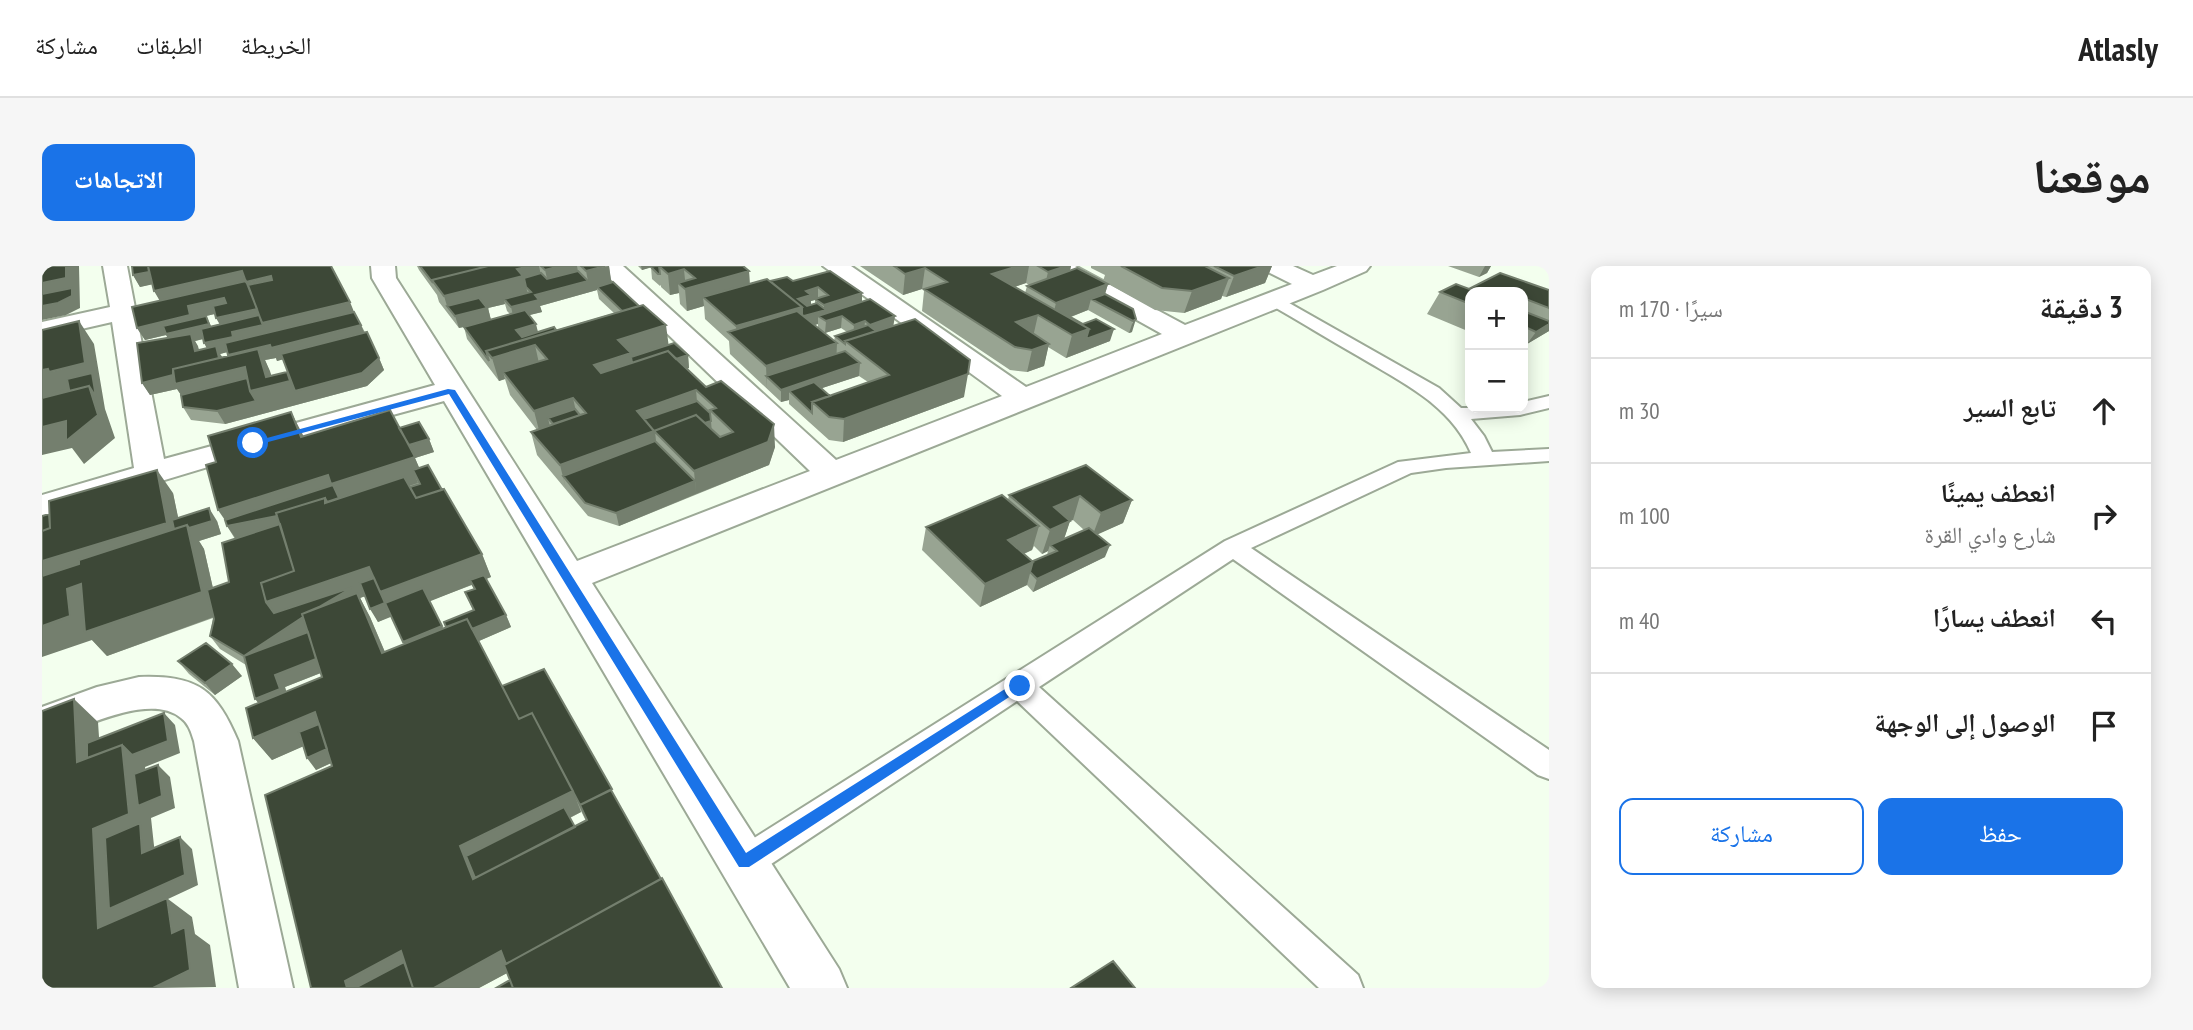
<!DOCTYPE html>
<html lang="ar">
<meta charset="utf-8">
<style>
body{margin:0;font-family:"PT Sans Narrow","Noto Naskh Arabic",sans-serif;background:#f6f6f6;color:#222;direction:rtl}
.controls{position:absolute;right:21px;top:21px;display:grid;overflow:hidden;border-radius:14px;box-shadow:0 4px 18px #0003}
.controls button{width:63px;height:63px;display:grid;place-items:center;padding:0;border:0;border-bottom:2px solid #e0e0e0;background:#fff;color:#222;font:35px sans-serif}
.stop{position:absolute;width:21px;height:21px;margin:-16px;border:5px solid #1a73e8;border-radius:50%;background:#fff}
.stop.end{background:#1a73e8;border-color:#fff;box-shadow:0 2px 7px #0008}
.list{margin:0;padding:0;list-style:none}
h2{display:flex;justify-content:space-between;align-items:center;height:91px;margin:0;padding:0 28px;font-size:30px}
h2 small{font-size:23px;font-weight:400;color:#767676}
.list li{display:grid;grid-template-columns:46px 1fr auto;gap:21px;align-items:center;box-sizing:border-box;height:105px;padding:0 28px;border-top:2px solid #e0e0e0}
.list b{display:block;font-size:26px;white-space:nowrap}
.list p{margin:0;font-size:23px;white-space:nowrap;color:#767676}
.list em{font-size:23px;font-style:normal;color:#767676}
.actions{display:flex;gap:14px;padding:21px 28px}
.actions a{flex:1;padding:16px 0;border:2px solid #1a73e8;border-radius:14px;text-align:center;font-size:24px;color:#1a73e8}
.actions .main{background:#1a73e8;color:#fff}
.icon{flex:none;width:38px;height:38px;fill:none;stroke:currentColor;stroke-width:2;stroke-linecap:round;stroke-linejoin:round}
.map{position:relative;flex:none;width:1507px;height:722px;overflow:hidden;direction:ltr;border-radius:14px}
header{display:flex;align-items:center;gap:42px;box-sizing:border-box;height:98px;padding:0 35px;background:#fff;border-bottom:2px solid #e0e0e0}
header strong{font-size:33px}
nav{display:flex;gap:38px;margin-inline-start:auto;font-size:24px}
.intro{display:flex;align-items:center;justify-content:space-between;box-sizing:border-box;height:168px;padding:0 42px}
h1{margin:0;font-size:49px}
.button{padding:18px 32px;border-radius:14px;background:#1a73e8;color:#fff;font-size:24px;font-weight:700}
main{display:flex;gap:42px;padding:0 42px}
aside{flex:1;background:#fff;border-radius:14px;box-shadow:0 4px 18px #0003}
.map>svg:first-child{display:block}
</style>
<header>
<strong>Atlasly</strong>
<nav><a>الخريطة</a><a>الطبقات</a><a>مشاركة</a></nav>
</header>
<div class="intro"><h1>موقعنا</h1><a class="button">الاتجاهات</a></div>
<main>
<aside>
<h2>3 دقيقة<small>سيرًا · 170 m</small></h2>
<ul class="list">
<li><svg class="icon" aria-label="ahead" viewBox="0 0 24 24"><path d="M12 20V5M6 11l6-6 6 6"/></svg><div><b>تابع السير</b></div><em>30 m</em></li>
<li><svg class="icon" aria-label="right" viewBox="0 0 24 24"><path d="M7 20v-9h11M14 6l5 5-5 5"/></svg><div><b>انعطف يمينًا</b><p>شارع وادي القرة</p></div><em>100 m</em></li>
<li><svg class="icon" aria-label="left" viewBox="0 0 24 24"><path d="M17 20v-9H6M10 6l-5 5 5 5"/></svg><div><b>انعطف يسارًا</b></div><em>40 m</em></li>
<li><svg class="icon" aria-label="arrive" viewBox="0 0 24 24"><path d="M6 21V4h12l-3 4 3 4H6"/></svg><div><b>الوصول إلى الوجهة</b></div></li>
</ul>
<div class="actions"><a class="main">حفظ</a><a>مشاركة</a></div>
</aside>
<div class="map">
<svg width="1507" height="722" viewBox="0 0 1507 722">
<rect width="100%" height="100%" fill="#f3ffee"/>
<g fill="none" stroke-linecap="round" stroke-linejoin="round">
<g stroke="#9ca996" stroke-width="4">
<path id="service" d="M1233,29L1397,122L1419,142H1481V136L1507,130V142L1478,149L1429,153L1442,170L1450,186L1507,183V195L1404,202L1369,207L1209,282L1507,484V513L1496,509L1191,293L997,421L1316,709L1321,722H1277L975,435L714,608L702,612L690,608L686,597L690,586L1183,275L1356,196L1429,187C1408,138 1359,116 1316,90C1286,73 1257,55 1227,38L1225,34L1227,30Z"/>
</g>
<g stroke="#9ca996" stroke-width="4">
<path id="minor" d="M61,0H85L122,193L393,119L330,12L329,0H353L354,12L535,295L768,205L555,0H581L794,194L960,130L781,0H809L984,121L1120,68L1007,5L1003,0H1033L1143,59L1250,18L1224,5L1220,0H1251L1271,9L1295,0H1328L1324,5L1281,24L550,317L797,703L805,722H748L402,135L222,184L0,251V229L92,202L70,56L0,72V56L68,41Z
M97,411C155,409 174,423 196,475L251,722H197L152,475C149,466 147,458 139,452C107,425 34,465 0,476V441L55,421Z"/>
</g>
<use href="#service" fill="#fff" fill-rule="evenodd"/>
<use href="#minor" fill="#fff" fill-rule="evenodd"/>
</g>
<path fill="#98a492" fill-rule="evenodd" d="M375,0H567L569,17L627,79L646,89L647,102L644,103L733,181L727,199L577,260L546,250L495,189L489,166L495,164L468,129L463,113L457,115L425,73L422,61L417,62L397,36L395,29L377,4ZM555,24L557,33L572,47L514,64L496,66L487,49L500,46L498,40ZM463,38L465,45L468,48L449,54L446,42Z
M596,0H701L707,5L708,18L728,15H751L820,27V36L852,60L922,131L801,176L787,174L747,138V134L739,136L688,88L687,75L663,53L662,40L645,45L638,38L637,27L628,29L619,21V19L618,20L610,13L609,1L600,4ZM773,34V38L769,39V35ZM776,58V62L783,67L799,62L805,66L793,70L792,75L772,59ZM817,110L826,116L788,130L780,122Z
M818,0H1029L1028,5L1066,18L1063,28L1091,43L1090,66L1087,67L1046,44L1029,51L1068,75L1024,92L1006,81L1002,100L985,106L968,104L880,45L882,25L880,23L861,29ZM984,17L987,19L985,20L983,27L972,21Z
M1049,0H1230L1223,17L1184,31L1180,30L1179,33L1142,47L1113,44L1061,15L1063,9L1049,2Z
M1406,0H1449L1445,7L1437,11Z
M91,9L312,46L337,92L342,104L325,120L183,158L149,154L141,141L139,129L135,123L108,129L100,117L126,72L124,69L103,74L95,62L118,35L110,18L98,21ZM173,48L178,58L169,60L164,50ZM161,73L165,82L157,84L153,75ZM185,86L186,90L180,91L178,88ZM234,92L235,95L241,93L249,113L229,109L223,94Z
M1427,23L1507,24V65L1485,78L1481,76V26H1428V66L1385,48L1398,26Z
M357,162L387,173L392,186L373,192L377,202L400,224L440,288L449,311L444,313L464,349L469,361L437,375L460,420L570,523L468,714L465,707L437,722H269L290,500L289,497L274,504L261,480L230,494L211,472L216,437L204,399L178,383L168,370L171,352L65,390L50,374L131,227L136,252L175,255L179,268L157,275L162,283L171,322L187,316L193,273L185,260L261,170ZM430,319L432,323L423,326L431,344L401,362L387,335ZM323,330L336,356L349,350L362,378L343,386L328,351L318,332ZM279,407L280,411L244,426L243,421ZM538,543L544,555L533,561L528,552L539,546Z
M1044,199L1090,234L1081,257L1055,268L1063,291L991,326L985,319L938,341L880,284L884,261L966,234L967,229ZM1031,254L1042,264L1022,273L1028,255ZM992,280L1000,288L1006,285L1005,289L991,295L982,288L990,284Z
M136,395L200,410L173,429L147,408Z"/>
<path fill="#747f6e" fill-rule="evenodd" d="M24,0H37L38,42L24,49L0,54V17Z
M488,0H497L501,19L484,21L487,31L462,33L463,38L446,42L449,54L417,62L413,50L405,40L402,30L475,3Z
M518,0H535L538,17L546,15L544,5L567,0L570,20L555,21V24L548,26L546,19L548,26L498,40L500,46L472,53L469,41L493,29L508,25L503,4Z
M599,0H614L600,4Z
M634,0L647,3L642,4L644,23L707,5L708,27L661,31L662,40L645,45L643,23L636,17L637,27L628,29L626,8Z
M976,0H987L984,17L946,30L950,8Z
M1024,0H1029L1024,20L1001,27L1006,6Z
M1221,0H1230L1223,17L1184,31L1192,10Z
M1443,0H1449L1445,7L1437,11Z
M883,2L880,23L861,29L863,8Z
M113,5L126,15L98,21L91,9Z
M200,5L206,16L229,10L239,32L215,38L222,56L308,36L317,58L231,79L227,71L197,78V83L178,88L181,92L184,106L203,101L215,123L229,120L224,111L220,95L193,102L186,89L228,79L230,82L319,59L324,71L235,95L234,92L223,94L228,105L232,119L248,115L245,106L254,125L320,107L337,92L342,104L325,120L183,158L175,145L214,135L209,125L147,141L135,123L108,129L100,117L178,98L176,88L169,90L162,77L191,71L190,66L221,59L220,57L221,56L220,55L181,64L174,52L216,42L210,27L183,33L189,44L164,50L170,62L173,70L153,75L156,80L160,97L153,85L151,76L131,81L124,69L103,74L95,62L148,49L146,42L125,47L112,25ZM164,50L167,58L155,61L153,52Z
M1187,12L1179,33L1142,47L1150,25Z
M1066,18L1060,38L1049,33L1046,44L1015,56L1010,53L1014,37Z
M776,21V33L769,35V41L782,44V39L820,27V39L776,50V58L703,80L695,74L694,60L756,33L764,25Z
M996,49L991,71L974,56Z
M800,50L799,62L783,67L784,55Z
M853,50L851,62L827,71L828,59Z
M1094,53L1090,66L1087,67L1091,55Z
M37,55L52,78L63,143L73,172L42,198L30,182L0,189V161L24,155L33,167L56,149L55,146L23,154L13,142L50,132L47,123L24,129L22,126L10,129L12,157L0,141V104L6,103L9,106L43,97ZM52,121L54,131L48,123Z
M823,55L822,67L811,71L812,59Z
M494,58L497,70L477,76L474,64Z
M1507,58V65L1485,78L1494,66Z
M624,59L627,82L592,109L556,122L552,99L576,74Z
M1047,63H1072L1068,75L1024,92L1030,69Z
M795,77L794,100L724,110L725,123L724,100Z
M1007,78L1002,100L985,106L990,84Z
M493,79L498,102L461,106L463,113L457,115L450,92Z
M646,89L647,102L600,117L598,105Z
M818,97L817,110L753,131L747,125V134L739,136V124Z
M926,108L922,131L801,176L802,153Z
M654,124L656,147L605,166L595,145Z
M531,132L536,155L506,152L509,165L498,168L492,145Z
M249,146L261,169L271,194L259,171Z
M669,155L670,168L620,173Z
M732,158L733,181L727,199L654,228L652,205Z
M612,165L615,188L521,210L524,223L518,199Z
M387,173L392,186L373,192L383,215L371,204L376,217L302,241L327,301L440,288L449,311L336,356L328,343L338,325L318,332L328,351L353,410L257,371L202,390L240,360L224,336L194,273L185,260H187L176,244Z
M115,204L131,227L139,265L167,242L175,255L179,268L157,275L162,283L177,349L65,390L50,374L0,391V360L25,323L149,278L0,326V295Z
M653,215L654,228L577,260L574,247Z
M1038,230L1031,254L1028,255L1020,279H1008L1006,285L1000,288L1008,264L1012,241Z
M1090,234L1081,257L1050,271L1059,247Z
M997,260L990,284L960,297L966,274Z
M1068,279L1063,291L991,326L995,313Z
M991,296L985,319L938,341L943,318Z
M464,349L469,361L416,384L410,371Z
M400,360L406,373L367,389L361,376Z
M278,391L286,404L243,421L247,435L223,445L213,433L233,409Z
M190,398L200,410L173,429L163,417Z
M32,433L56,456L59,501L80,479L122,447L133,459L138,487L103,501L107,536L116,499L128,511L133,542L109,552L114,598L81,636L138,571L150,583L156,619L126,633L150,651L153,668L168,679L174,721L111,722L56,662L35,496Z
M273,446L298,493L274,504L265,492L285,470L230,494L211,472Z
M531,525L539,546L431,600L542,581L431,613L418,580Z
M359,685L376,703L340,722H305L303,715Z
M459,685L467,706L437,722H392Z"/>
<path fill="#3d4837" stroke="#747f6e" stroke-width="2" d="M0,0H24V12L0,17Z
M90,0H106L107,6L91,9Z
M106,0H289L308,36L220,57L206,19L230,14L229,10L204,16L200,5L112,25Z
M378,0H446L390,14L391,17Z
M446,0H488L475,3L481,10L402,30L390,14Z
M499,0H518L503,4Z
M539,0H563L544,5Z
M613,0H617L618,8H616L609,1Z
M617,0H701L707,5L643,23L636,17L653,12L642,3L626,8Z
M852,0H976L950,8L1047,63L1030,69L996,49L974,56L1007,78L990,84L973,81L882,23L905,16L883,2L863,8Z
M996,0H1024L1006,6Z
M1079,0H1163L1187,12L1150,25L1120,22Z
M1172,0H1221L1192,10Z
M1035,2L1066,18L1014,37L985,20Z
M536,5L546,15L493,29L497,34L469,41L462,33L489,26L484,21L482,12L499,7L505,13Z
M788,5L820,27L782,39L773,33L786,29L776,21L764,25L769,29L756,33L765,40L775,37L784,44L762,50L760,49V41L728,15L745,11L751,15Z
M1458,7L1507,24V42L1481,32V26H1428V38L1398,26L1414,18L1427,23Z
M725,13L760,41L694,60L661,31Z
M204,15L215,43L174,52L171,40L184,37L182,32L146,40L148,49L95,62L90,41Z
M571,16L597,40L580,45L555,21Z
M30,22V30L16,37L0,40V28Z
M1063,28L1091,43L1094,53L1091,55L1049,33Z
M437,32L445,42L413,50L405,40Z
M828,33L853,50L828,59L823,55L812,59L800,50L784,55L776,50Z
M601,39L624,59L576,74L589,87L552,99L559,107L626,85L664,121L679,115L732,158L726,176L652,205L612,165L654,149L678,171L691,166L668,144L674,142L654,124L595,145L612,165L518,199L489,166L544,147L531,132L492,145L461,106L505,93L493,79L450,92L444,85Z
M483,44L494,58L474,64L480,71L512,61L514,64L444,85L447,95L422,61Z
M755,45L795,77L724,100L686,66Z
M1481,45L1507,55V58L1494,66L1481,60Z
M312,46L319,59L229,82L228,79L186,89L183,77Z
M1021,48H1023L1041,58L1054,53L1072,63L1044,73L1047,63Z
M217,49L221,59L190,66L191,71L162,77L159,63Z
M164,50L167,58L124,68L121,60Z
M873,53L928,94L926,108L802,153L787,151L770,136L847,109L803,75Z
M37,55L43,97L7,106L6,103L0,104V64Z
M826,59L834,65L803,75V78L793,70Z
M325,66L337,92L320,107L253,125L239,88Z
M149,68L153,85L174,80L177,92L131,103V109L100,117L95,77Z
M632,77L646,89L634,93L626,85L590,97L589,91Z
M216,83L224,111L245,106L248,115L208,125L203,101L133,118L131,103Z
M803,85L818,97L739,124L724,110Z
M50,107L54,131L47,120L11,129V127L27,123L25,113Z
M205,112L208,125L214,135L175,145L141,141L139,129Z
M772,116L788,130L770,136V147L747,125Z
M47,120L56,149L24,175V155L0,161V132Z
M655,135L668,147L669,155L663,157L654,149L612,165L613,175L612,165L602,153Z
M533,143L538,149L511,158L506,152Z
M348,144L373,191L289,218L286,209L176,244L164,199L174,196L166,170L249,146L259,171Z
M377,156L387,173L367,179L357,162Z
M613,175L653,215L574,247L543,237L521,210Z
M386,199L400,224L374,232L368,221L378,218L371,204Z
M1044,199L1090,234L1059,247L1038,230L1012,241L1028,255L1008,264L967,229Z
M115,204L125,257L0,295V265L8,262L7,235Z
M362,211L374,232L402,223L440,288L338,326L327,301L224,336L219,317L252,305L234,247L283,232V237Z
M291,219L297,232L285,236L283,232L234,247L235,250L185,260L183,254Z
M960,229L997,260L966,274L991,296L943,318L884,261Z
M167,242L170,255L147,262L145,259L132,263L130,254Z
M7,248L8,262L0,265V250Z
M238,258L252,305L219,317L224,336L232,347L311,321L277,341L260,348L261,351L202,390L168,370L172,353L165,324L187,316L180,277Z
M145,259L160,326L43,366L39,318L25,323L28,350L0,360V310L37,298V294Z
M1047,262L1068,279L995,313L988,306L991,295L1015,285L1008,279Z
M442,309L464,349L430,363L425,353L404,361L402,356L432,344L423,326L433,323L428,314Z
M332,312L343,337L328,343L318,317Z
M381,322L400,360L361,376L343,337Z
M315,327L340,387L425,353L477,453L490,447L531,525L418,580L431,613L545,554L538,539L569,524L619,613L464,698L459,685L392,722H371L359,685L303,715L305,722H269L223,529L290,500L273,446L211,472L204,442L280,411L260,348Z
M266,366L274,393L233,409L238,423L213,433L202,390Z
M164,377L190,398L163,417L136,395Z
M502,403L570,523L538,539L490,447L477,453L460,420Z
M32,433L35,496L80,479L87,548L51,563L56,662L125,632L130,667L143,661L148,704L111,722H0V445Z
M122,447L126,475L90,489L80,479L45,492V477Z
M277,458L285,483L265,492L257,466Z
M116,499L120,530L96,540L92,508Z
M522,541L533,561L433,612L424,590Z
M98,557L100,587L138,571L143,609L67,643L63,572Z
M620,612L680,722H471L462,699Z
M1071,695L1093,722H1029Z
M362,696L371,722H313Z
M468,714L471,722H454Z"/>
<path fill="#1a73e8" d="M406,123L413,124L704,587L974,416H983L984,420L707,601H697L407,128L211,180L206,177Z"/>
</svg>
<div class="controls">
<button>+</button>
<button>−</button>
</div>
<div class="stop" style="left:211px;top:177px"></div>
<div class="stop end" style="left:978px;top:420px"></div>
</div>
</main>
